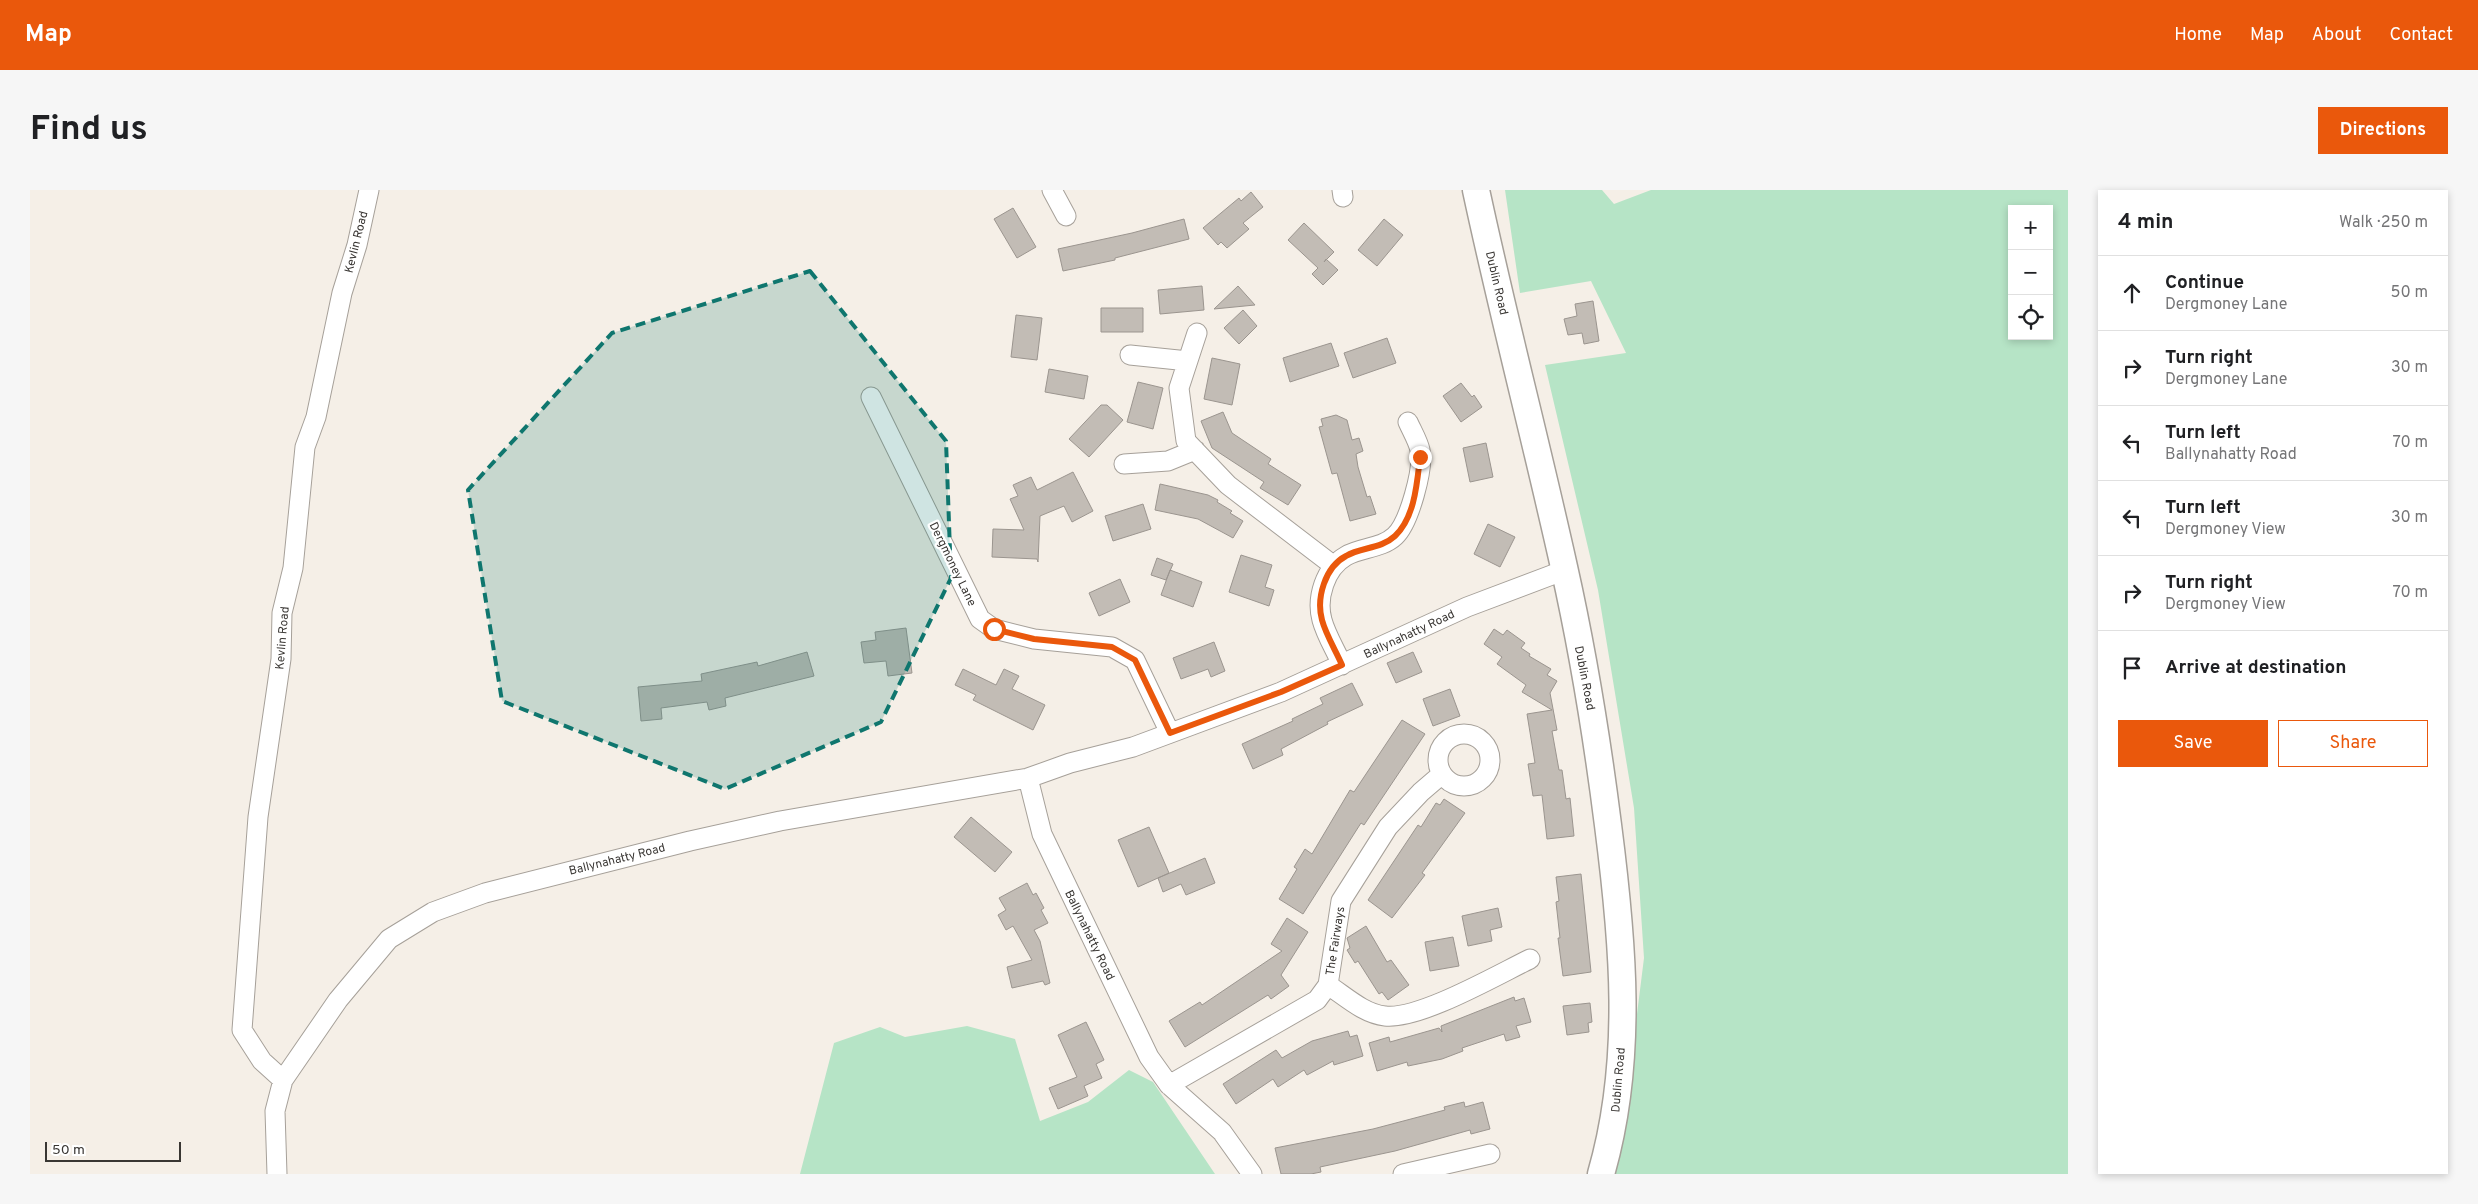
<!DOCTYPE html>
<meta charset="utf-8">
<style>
body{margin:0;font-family:Overpass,sans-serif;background:#f6f6f6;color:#202124}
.controls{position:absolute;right:15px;top:15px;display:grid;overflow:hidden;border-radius:0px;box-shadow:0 2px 8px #0003}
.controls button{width:45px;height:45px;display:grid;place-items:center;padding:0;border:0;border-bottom:1px solid #e0e0e0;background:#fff;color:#202124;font:25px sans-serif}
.scale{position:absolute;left:15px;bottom:12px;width:136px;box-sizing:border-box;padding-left:5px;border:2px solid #393633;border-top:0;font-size:14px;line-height:18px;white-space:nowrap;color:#393633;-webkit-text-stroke:4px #fff;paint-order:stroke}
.stop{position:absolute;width:15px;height:15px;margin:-11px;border:4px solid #ea580c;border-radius:50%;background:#fff}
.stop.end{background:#ea580c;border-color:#fff;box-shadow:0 1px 5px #0008}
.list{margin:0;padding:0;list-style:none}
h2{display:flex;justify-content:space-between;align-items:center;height:65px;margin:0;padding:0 20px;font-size:21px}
h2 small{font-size:16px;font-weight:400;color:#757577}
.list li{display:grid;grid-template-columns:32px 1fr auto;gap:15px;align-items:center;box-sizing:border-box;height:75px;padding:0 20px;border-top:1px solid #e0e0e0}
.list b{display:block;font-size:19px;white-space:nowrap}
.list p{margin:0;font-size:16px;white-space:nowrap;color:#757577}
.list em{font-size:16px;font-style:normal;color:#757577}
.actions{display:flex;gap:10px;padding:15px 20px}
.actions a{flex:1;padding:11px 0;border:1px solid #ea580c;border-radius:0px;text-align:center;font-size:18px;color:#ea580c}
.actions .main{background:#ea580c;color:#fff}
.icon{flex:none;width:28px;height:28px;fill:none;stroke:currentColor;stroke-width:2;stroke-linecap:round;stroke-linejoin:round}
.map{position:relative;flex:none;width:2038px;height:984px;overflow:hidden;border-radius:0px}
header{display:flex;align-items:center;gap:30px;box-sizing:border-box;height:70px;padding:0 25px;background:#ea580c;color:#fff}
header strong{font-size:24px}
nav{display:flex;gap:28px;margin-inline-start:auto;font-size:18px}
.intro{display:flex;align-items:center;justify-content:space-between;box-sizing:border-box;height:120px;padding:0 30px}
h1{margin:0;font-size:35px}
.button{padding:12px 22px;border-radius:0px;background:#ea580c;color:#fff;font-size:18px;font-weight:700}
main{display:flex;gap:30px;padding:0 30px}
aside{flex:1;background:#fff;border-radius:0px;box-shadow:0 2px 8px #0003}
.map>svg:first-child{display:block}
</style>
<header>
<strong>Map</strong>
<nav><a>Home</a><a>Map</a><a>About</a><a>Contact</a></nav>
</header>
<div class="intro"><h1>Find us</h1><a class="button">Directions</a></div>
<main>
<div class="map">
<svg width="2038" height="984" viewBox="0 0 2038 984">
<rect width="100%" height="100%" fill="#f5efe7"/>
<path fill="#b6e4c6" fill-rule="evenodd" d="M1475,0H1572L1584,14L1621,0H2038V984H1582L1604,848L1614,768L1604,618L1568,400L1515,175L1596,163L1561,91L1490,103ZM1982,19H2019V146H1982Z
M937,836L985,849L1010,931L1058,912L1099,880L1123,892L1185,984H770L804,853L850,837L875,847Z"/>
<path fill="#c2bcb5" stroke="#9b958f" d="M1221,2L1233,17L1213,33L1219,39L1197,58L1191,52L1188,55L1173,38L1209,8L1211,11Z
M983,18L1006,57L987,68L964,29Z
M1154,29L1159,49L1085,68V70L1033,81L1028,59L1102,43Z
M1354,29L1373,45L1347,76L1328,60Z
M1274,33L1304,62L1294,72L1296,69L1308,80L1293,95L1282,84L1288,78L1258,50Z
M1172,96L1174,120L1130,124L1128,100Z
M1208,96L1225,115L1184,119Z
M1563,111L1569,151L1554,154L1552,143L1538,145L1534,129L1547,126L1545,114Z
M1071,118H1113V142H1071Z
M1213,120L1227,136L1209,154L1194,138Z
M986,125L1012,128L1007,170L981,167Z
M1357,148L1366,173L1323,188L1314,163Z
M1301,153L1309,176L1260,192L1253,168Z
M1182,168L1210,174L1202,215L1174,209Z
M1019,179L1058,186L1054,209L1015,202Z
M1108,192L1133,198L1123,239L1097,232Z
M1431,193L1442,207L1444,205L1452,217L1431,232L1413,206Z
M1071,215H1077L1093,230L1059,267L1039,249Z
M1193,222L1202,243L1241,269L1238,274L1271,295L1258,315L1230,298L1234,292L1182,258L1171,231Z
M1306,225L1317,230L1322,250L1329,248L1333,261L1326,264L1328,277L1337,307L1340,306L1346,324L1320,331L1307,283L1302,284L1289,237L1293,236L1291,229Z
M1456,253L1463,287L1440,292L1433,258Z
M1043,282L1063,321L1042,332L1034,316L1010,326L1008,372L1007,369L962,367L963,339L994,340L980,309L988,306L983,295L1001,287L1007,300Z
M1130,294L1178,305L1188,310L1187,312L1202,321L1200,323L1213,331L1203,348L1168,329L1125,320Z
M1113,314L1121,339L1083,351L1075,326Z
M1458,334L1485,347L1470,377L1444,364Z
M1211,365L1242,375L1235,397L1244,400L1239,416L1199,402Z
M1127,368L1143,374L1136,390L1121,385Z
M1140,380L1172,392L1163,417L1131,405Z
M1090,389L1100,412L1069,426L1059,403Z
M876,438L882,483L858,486L856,471L834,473L831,452L846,450L845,442Z
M1464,439L1473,445L1477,440L1495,453L1491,458L1500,464L1499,466L1521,479L1517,485L1527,491L1520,503L1527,540L1522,541L1529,580H1532L1536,609L1540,608L1544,646L1517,649L1512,605L1503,606L1498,574L1505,573L1497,524L1522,520L1492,502L1496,495L1467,474L1472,467L1454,454Z
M1184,452L1195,481L1181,487L1178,479L1151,489L1143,468Z
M777,462L784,486L695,508L696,516L679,520L677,512L631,518L632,529L611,531L608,497L672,491L671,484L727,472L728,476Z
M1383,462L1392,482L1366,493L1357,473Z
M933,479L966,495L974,479L989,486L982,499L1015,515L1003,540L943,510L946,505L925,495Z
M1322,493L1333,515L1297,532L1298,534L1251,559L1253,565L1223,579L1212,554L1263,531L1262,529L1293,514L1290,508Z
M1420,499L1430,526L1403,536L1393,509Z
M1372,530L1395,544L1334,635L1331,633L1273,724L1249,709L1267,679L1264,677L1275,659L1282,664L1320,600L1324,602Z
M1414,609L1435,623L1392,683L1395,685L1362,728L1338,710L1388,635L1391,637L1406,613L1410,615Z
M941,627L982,662L965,682L924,647Z
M1119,637L1139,683L1108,697L1088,650Z
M1175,668L1185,693L1156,705L1151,694L1133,702L1128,688Z
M1551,684L1561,782L1533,786L1528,748H1530L1526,712L1529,711L1526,687Z
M997,693L1003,705L1006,703L1014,718L1011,720L1018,733L1004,740L1010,751L1020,793L1015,795L1013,791L982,798L977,777L1002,770L983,736L976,740L968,725L976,720L969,708Z
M1468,718L1472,737L1460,740L1462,751L1438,756L1432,726Z
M1257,728L1278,742L1251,785L1259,796L1241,809L1238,805L1155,857L1139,831L1170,812L1172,815L1252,761L1241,754Z
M1336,736L1357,772L1361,770L1379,795L1358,810L1352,802L1349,804L1328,771L1325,773L1317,760L1320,758L1317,748Z
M1423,747L1429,776L1400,781L1395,752Z
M1484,807L1485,811L1494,808L1501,832L1486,836L1490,847L1476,851L1474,844L1432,858L1433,861L1412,869L1378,876L1377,872L1347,881L1339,853L1359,847L1360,852L1409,838L1412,842L1411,836Z
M1560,813L1562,832L1558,833L1559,842L1537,845L1533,816Z
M1056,832L1074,870L1066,874L1072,888L1054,896L1058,906L1028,919L1019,898L1047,887L1028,845Z
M1318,841L1320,847L1327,845L1333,866L1304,875L1303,871L1277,885L1274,880L1248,897L1243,889L1206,914L1193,894L1246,860L1252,868L1282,851Z
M1434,912L1435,917L1453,912L1460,939L1441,944L1440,940L1365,961L1290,977L1291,982L1281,984H1251L1245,958L1343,939L1415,920L1414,917Z"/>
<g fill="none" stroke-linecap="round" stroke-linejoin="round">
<g stroke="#a6a099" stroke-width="21">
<path id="street" d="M1022,0L1036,26
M1312,0L1313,7
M1167,143L1149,198L1156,251L1198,295L1304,376
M1100,165L1158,171
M841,207L950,429L964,439L1004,449L1082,457L1105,470L1140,543
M1094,274L1138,271L1165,260
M1312,475C1306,461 1296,445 1292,430C1286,408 1295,378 1316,366C1331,357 1351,359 1365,346C1379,333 1394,279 1390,260C1388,251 1382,241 1378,232
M1408 570a26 26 0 1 1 52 0a26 26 0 1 1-52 0Z
M998,588L1012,644L1119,867L1139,895L1192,942L1222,984
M1298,795C1315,806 1334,824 1355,826C1389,830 1467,785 1500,769
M253,890L232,871L212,840L228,627L251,469L252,423L263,378L275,257L286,227L312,103L327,55L339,0
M1139,895L1287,810L1298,795L1311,711L1358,637L1391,602L1412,584
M247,984L245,921L253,890L308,810L359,749L403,722L455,703L660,651L750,631L998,588L1040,573L1103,557L1251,502L1437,417L1535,380
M1373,984L1460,964"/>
</g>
<g stroke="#a6a099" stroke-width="29">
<path id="secondary" d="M1446,0C1473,126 1506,251 1534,377C1553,462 1567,548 1578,635C1593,751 1604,870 1571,984"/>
</g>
<use href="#street" stroke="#fff" stroke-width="19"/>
<use href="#secondary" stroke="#fff" stroke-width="26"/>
</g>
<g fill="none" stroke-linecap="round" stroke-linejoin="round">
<path stroke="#ea580c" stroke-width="6" d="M964,439L1004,449L1082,457L1105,470L1140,543L1251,502L1312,475C1306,461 1296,445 1292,430C1286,408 1295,377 1316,366C1331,357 1351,359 1365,346C1385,327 1387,293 1390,267"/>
</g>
<path fill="#0f766e" fill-opacity="0.2" stroke="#0f766e" stroke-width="4" stroke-dasharray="10 6" stroke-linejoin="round" d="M780,81L916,251L921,388L851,532L695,599L472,511L438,300L582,143Z"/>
<g text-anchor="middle" stroke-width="4.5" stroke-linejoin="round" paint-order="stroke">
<g font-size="12" fill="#393633" stroke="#fff">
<text transform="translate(326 52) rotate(-76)" y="4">Kevlin Road</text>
<text transform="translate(1467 93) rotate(77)" y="4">Dublin Road</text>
<text transform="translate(923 374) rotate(64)" y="4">Dergmoney Lane</text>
<text transform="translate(1379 444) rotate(-25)" y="4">Ballynahatty Road</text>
<text transform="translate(252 448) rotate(-85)" y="4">Kevlin Road</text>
<text transform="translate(1555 488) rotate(79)" y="4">Dublin Road</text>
<text transform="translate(587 669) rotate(-14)" y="4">Ballynahatty Road</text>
<text transform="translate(1060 745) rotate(64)" y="4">Ballynahatty Road</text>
<text transform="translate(1305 751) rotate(-81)" y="4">The Fairways</text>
<text transform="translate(1588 890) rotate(-85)" y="4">Dublin Road</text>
</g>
</g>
</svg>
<div class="controls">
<button>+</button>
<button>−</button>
<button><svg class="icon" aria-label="locate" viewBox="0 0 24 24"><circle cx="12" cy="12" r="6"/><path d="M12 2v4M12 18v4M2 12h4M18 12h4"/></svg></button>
</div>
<div class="scale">50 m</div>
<div class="stop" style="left:964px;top:439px"></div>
<div class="stop end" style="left:1390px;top:267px"></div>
</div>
<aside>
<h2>4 min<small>Walk · 250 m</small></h2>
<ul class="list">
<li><svg class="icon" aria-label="ahead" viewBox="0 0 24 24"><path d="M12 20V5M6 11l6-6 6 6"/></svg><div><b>Continue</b><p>Dergmoney Lane</p></div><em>50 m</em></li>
<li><svg class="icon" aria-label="right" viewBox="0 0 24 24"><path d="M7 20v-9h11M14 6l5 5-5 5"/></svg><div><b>Turn right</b><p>Dergmoney Lane</p></div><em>30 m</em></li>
<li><svg class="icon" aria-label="left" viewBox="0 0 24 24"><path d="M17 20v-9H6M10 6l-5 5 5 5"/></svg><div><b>Turn left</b><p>Ballynahatty Road</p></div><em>70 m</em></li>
<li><svg class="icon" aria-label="left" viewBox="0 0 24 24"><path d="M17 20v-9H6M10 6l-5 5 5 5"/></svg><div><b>Turn left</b><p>Dergmoney View</p></div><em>30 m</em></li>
<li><svg class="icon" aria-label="right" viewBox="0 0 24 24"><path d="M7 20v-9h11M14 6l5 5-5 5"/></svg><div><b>Turn right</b><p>Dergmoney View</p></div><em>70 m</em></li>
<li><svg class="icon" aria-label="arrive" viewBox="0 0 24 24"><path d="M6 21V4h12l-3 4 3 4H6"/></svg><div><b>Arrive at destination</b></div></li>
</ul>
<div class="actions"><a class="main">Save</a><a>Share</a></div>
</aside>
</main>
